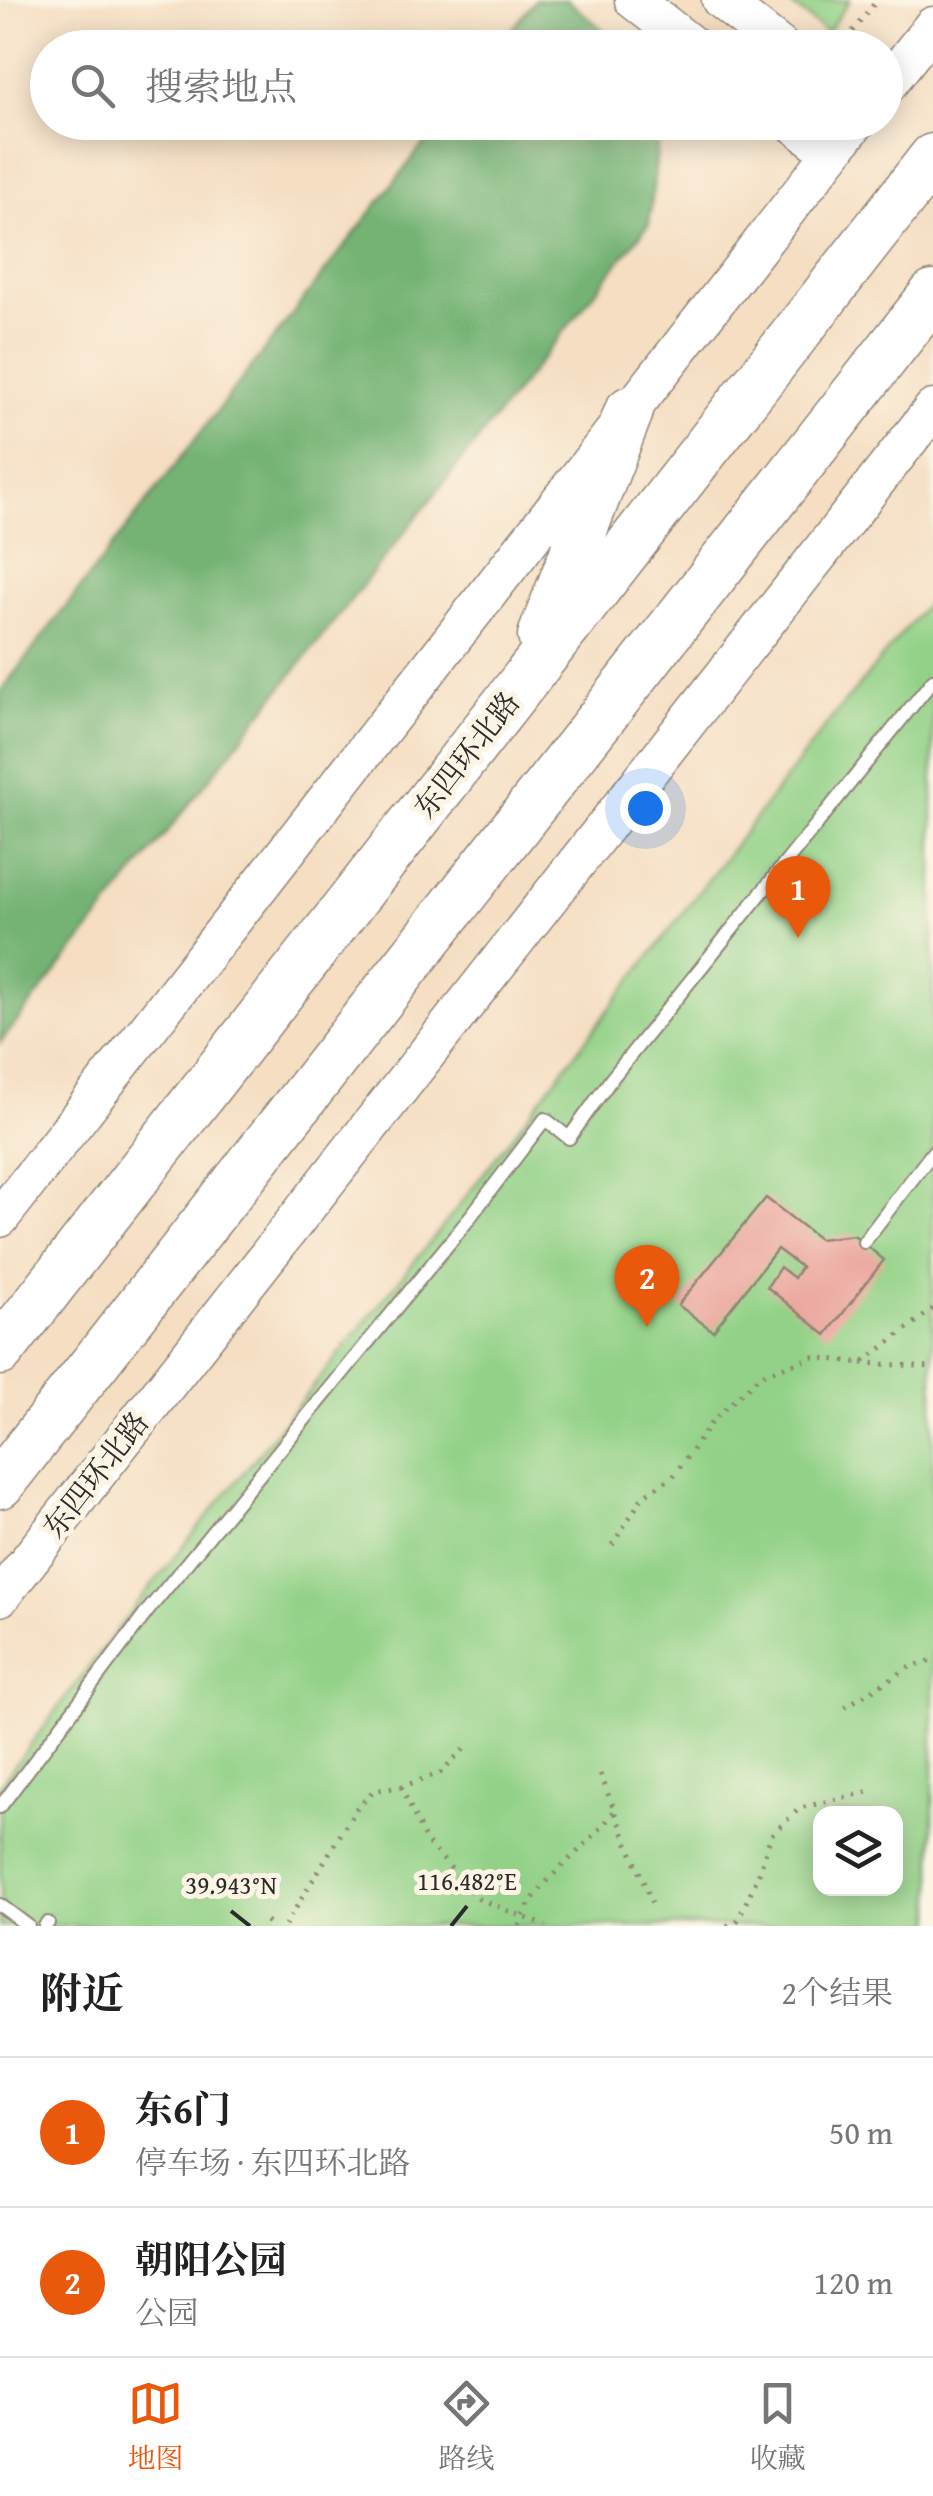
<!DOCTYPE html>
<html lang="zh">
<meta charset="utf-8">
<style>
body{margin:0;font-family:"Gentium Book Plus","Noto Serif SC",serif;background:#f6f6f6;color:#222}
.controls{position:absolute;right:30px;bottom:30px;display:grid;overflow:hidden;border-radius:20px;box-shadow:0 5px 25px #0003}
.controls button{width:90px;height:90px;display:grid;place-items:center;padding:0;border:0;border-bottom:2px solid #e0e0e0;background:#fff;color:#222;font:50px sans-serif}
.you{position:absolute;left:645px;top:808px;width:35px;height:35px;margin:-25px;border:8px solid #fff;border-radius:50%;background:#1a73e8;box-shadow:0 0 0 15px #1a73e833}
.badge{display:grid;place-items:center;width:65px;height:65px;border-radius:50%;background:#ea580c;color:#fff;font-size:32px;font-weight:700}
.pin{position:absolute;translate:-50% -82px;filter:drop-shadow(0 2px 5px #0008)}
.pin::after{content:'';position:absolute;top:52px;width:35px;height:30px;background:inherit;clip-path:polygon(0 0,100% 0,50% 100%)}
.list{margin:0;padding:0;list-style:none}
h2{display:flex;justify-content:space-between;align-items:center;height:130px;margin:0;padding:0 40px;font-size:42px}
h2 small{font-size:32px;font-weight:400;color:#767676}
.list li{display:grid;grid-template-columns:65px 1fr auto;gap:30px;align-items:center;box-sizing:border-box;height:150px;padding:0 40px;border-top:2px solid #e0e0e0}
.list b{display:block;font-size:38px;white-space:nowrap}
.list p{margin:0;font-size:32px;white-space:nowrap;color:#767676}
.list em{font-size:32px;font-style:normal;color:#767676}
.icon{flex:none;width:55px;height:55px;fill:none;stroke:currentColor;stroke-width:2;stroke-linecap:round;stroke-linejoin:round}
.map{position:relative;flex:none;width:933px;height:1926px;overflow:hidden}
.search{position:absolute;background:#fff;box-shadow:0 5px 25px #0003;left:30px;right:30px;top:30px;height:110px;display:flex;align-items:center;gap:25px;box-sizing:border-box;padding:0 35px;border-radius:55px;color:#767676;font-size:38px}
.sheet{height:430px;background:#fff}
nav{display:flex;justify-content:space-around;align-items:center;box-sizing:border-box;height:140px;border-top:2px solid #e0e0e0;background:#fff;font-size:28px;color:#767676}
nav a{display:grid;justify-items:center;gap:5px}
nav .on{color:#ea580c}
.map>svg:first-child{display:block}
</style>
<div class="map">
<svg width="933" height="1926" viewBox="0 0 933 1926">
<rect width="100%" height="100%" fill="#fcf5e5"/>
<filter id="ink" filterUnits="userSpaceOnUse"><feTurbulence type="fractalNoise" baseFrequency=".01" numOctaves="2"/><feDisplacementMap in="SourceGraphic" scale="20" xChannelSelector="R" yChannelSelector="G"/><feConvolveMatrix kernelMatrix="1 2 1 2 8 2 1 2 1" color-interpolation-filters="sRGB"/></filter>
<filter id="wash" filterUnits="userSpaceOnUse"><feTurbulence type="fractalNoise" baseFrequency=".0048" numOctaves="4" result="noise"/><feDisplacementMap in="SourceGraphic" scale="40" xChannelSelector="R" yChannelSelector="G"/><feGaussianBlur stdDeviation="2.25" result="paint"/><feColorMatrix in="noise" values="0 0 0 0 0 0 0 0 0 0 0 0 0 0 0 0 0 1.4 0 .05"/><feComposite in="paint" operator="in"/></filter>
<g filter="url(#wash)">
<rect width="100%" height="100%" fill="#f5dec2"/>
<path fill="#92d187" stroke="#5e7e59" stroke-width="2.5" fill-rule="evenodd" d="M785,0H850L827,33Z
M933,596V1926H0V1785L139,1601L448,1220L832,718ZM820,1814H896V1888H820Z"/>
<path fill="#75b374" stroke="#506f50" stroke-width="2.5" d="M535,0H567L624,47H498Z
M440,123H660L649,224L0,1043V692Z"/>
<g id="blocks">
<path fill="#eba59d" d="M766,1198L819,1239L854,1235L884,1260L826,1335L767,1287L780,1267L794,1278L801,1267L777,1249L713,1331L678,1305Z"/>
</g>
</g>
<g filter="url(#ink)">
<use href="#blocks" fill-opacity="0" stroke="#908476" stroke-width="2.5"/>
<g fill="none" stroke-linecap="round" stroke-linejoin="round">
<g stroke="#908476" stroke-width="16">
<path id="lane" d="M864,1242L933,1152
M0,1807L150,1608L464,1225L545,1119L569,1138L612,1078L933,680
M0,1905L28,1926
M45,1926L48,1923"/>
</g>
<g stroke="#908476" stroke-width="41">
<path id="secondary" d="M634,0L695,48
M721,0L782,48
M886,86L933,26
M792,122L831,153
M0,1218L856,122
M0,1597L933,409"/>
</g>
<g stroke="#908476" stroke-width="51">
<path id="highway" d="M542,636L629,411
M0,1351L933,158
M0,1484L933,295"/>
</g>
<path stroke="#908476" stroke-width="5" stroke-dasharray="2.5 8" stroke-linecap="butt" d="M840,48L877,0
M862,1363L933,1367
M612,1545L644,1495L673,1477L713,1420L761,1375L813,1357L862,1363L933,1309
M845,1707L910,1667L933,1660
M600,1774L654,1908
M401,1787L426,1841L479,1899L546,1926
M266,1921L273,1926
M285,1926L356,1809L373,1791L401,1787L440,1773L464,1749
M519,1926C536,1877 587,1852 614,1811
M727,1926L738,1920L758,1876L771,1835L800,1808L867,1792"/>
<use href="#lane" stroke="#fff" stroke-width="12"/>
<use href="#secondary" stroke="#fff" stroke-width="38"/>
<use href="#highway" stroke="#fff" stroke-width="48"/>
</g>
</g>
<path fill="none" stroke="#2b2b2b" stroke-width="4" d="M231,1911L250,1926M451,1926L467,1906"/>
<g text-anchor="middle" stroke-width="10" stroke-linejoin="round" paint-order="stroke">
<g font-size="30" fill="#2b2b2b" stroke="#fcf5e5">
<text transform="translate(467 755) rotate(-52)" y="10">东四环北路</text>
<text transform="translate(96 1475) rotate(-52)" y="10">东四环北路</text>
</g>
</g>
<g font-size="25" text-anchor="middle" fill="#2b2b2b" stroke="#fcf5e5" stroke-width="10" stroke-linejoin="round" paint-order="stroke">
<text x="467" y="1890">116.482°E</text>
<text x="231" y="1894">39.943°N</text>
</g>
</svg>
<div class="controls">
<button><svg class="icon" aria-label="layers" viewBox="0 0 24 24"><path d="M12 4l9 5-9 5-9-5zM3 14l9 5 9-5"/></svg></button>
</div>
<div class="you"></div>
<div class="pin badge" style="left:798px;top:938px">1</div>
<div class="pin badge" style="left:647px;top:1327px">2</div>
<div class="search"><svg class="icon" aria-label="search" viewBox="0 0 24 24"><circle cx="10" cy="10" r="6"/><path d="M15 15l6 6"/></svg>搜索地点</div>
</div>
<section class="sheet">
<h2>附近<small>2个结果</small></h2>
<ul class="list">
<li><span class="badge">1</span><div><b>东6门</b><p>停车场 · 东四环北路</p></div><em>50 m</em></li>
<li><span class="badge">2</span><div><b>朝阳公园</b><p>公园</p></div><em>120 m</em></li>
</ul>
</section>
<nav>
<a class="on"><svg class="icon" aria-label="map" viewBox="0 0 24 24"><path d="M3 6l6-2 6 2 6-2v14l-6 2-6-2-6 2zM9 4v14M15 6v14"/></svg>地图</a>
<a><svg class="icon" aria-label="directions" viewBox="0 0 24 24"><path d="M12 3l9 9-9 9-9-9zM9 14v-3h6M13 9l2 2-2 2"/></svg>路线</a>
<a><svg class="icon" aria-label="saved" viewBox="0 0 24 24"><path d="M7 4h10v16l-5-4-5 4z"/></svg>收藏</a>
</nav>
